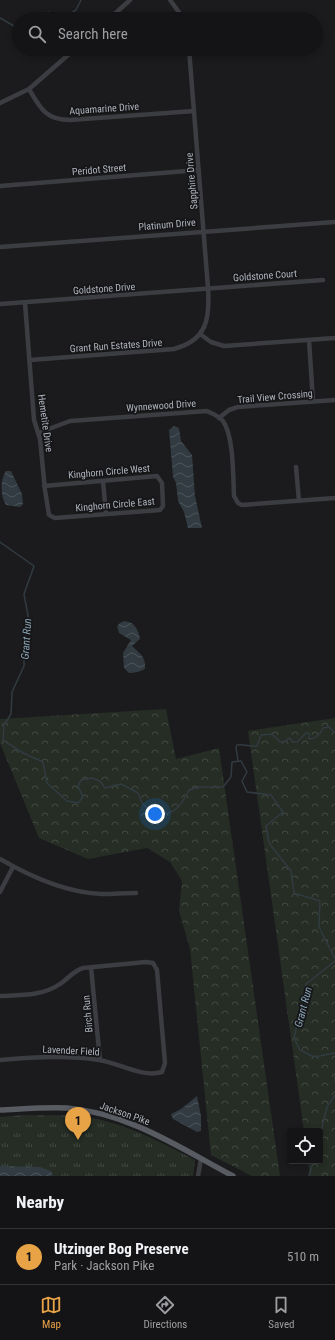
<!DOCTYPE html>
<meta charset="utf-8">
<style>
body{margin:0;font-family:"Roboto Condensed",sans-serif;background:#212123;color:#f1f3f6}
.controls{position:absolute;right:12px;bottom:12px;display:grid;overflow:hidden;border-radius:4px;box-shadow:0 2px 6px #0003}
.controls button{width:36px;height:36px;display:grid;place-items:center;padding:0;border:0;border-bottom:1px solid #333335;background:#141416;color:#f1f3f6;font:20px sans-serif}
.you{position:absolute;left:155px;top:814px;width:14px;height:14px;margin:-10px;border:3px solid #fff;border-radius:50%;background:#1a73e8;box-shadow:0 0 0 6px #1a73e833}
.badge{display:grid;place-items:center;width:26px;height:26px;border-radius:50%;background:#e9a347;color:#111;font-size:13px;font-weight:700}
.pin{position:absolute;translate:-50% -33px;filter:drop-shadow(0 1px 2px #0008)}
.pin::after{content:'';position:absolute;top:21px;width:14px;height:12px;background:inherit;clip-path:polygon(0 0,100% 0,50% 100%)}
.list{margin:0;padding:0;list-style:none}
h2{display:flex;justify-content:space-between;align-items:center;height:52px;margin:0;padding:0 16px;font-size:17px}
h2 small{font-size:13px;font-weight:400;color:#9d9ea1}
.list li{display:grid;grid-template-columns:26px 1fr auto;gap:12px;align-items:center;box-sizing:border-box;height:56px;padding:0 16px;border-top:1px solid #333335}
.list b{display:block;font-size:15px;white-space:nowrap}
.list p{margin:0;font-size:13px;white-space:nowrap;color:#9d9ea1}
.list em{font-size:13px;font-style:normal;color:#9d9ea1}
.icon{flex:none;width:22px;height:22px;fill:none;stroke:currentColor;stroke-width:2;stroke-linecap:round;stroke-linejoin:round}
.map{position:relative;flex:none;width:335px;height:1176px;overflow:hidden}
.search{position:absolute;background:#141416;box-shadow:0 2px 6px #0003;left:12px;right:12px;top:12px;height:44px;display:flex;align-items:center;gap:10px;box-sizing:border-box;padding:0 14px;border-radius:22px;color:#9d9ea1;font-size:15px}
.sheet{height:108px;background:#141416}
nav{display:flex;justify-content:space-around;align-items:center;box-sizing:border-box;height:56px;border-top:1px solid #333335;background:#141416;font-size:11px;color:#9d9ea1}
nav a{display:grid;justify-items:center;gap:2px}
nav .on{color:#e9a347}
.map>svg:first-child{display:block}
</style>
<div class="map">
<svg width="335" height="1176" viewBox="0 0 335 1176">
<defs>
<pattern id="grass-tufts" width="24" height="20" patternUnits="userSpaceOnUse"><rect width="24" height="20" fill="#252d25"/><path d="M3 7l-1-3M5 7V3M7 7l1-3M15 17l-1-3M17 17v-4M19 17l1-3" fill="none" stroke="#424943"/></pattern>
<pattern id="forest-crowns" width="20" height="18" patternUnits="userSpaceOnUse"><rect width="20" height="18" fill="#252d25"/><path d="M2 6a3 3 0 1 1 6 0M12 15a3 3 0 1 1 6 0" fill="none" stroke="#424943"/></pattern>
<pattern id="water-waves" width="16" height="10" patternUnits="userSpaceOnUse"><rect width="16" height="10" fill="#313b41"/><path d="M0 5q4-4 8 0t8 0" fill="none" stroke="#4c555a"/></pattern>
</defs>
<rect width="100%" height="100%" fill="#1b1b1d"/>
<path fill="url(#grass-tufts)" d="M24,1115C45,1116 66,1114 86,1117C126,1123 160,1142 195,1160L193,1176H0V1117Z"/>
<path fill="url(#forest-crowns)" d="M166,709L176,759L219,748L280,1176H252L211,1155L190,949L179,911L182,881L170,862L147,848L88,859L39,838L0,743V719Z
M335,718V1176H310L308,1161H320V1131H304L248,731Z"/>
<path fill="url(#water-waves)" d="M174,426L179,428L181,441L192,455L195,496L202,528H188L184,512L178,501L176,483L173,477L169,430Z
M6,471H11L22,494L23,504L20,507L6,505C0,496 0,479 6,471Z
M124,621C135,622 138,629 140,639L132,646C140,654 146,656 145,669L138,672L129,673L124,668L123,653L131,640L119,633L117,626L120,623Z
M197,1096L201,1116V1131L197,1132L173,1119L171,1114L181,1109Z
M0,1166L40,1167L51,1171L53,1176H0Z"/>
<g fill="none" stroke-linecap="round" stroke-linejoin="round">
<path stroke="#313b41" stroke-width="1.5" d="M0,18L19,29
M45,19L48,12L62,19L76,10L81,0
M0,542L34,566L24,594L29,621L24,642V666L12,692L11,714L4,725L3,740L23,753L43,762L47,783L67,801L78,803L83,797L78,786L81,780L92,778L100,781L105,788L121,784L138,793L142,803L155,816C176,813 180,808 189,790L199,787H223L231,777L232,762L241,761L247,772L242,781L247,792L271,795L283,812L266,826L269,843L291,871L294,893L320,901L319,927L335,959
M238,761L236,747L237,745C245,744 250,747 257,746L261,735L272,734L280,742H285L289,738L291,739L292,742H297L306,733H309V739C316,739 320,735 323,728L329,727L335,733
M335,961L306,984L294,1038L300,1050L314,1057L335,1053
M335,1076V1082
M320,1135L327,1107L335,1095
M309,1176L313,1161"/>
<path stroke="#3c3d42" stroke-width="4.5" d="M170,0L184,19
M109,19L130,0
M154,52L188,49
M29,89C40,108 46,120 70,120L194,111
M0,103L29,89L75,49
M0,186L199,170
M0,247L335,222
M25,303L34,420L40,439L45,490L49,515L55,518L160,510L163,506L162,483L157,476L44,486
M0,304L323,280
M200,334L211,342L224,346L335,338
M309,340L313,401
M30,360L174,349C207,340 210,319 208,288L189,49
M219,418L229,410L238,407L335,400
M38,433L70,421L207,411C213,414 219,416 223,421C234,437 233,476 234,496L238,503L242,505L335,498
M296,467L299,501
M103,481L106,514
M0,859C31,877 66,893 102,894C113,894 125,893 136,893
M0,892L13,867
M91,967L100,1060
M0,996C20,995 43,996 60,984C68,979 73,971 83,968L146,962L153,963L157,970L165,1063L162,1072C142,1078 119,1063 99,1060C67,1055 32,1057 0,1060
M198,1176L201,1159"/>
<path stroke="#585b61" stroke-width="5.5" d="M0,1110C22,1109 45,1107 67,1108C129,1113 180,1148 233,1176"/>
</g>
<g text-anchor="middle" stroke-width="3.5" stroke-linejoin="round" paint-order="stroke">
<g font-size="10" fill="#aeb3bc" stroke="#161618">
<text transform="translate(104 108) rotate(-4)" y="4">Aquamarine Drive</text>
<text transform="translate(99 169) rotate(-5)" y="4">Peridot Street</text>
<text transform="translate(191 181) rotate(-95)" y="4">Sapphire Drive</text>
<text transform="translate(167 224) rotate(-5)" y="4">Platinum Drive</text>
<text transform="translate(265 275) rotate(-4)" y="4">Goldstone Court</text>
<text transform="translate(104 288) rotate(-4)" y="4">Goldstone Drive</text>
<text transform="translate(116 345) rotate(-4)" y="4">Grant Run Estates Drive</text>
<text transform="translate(275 396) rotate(-5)" y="4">Trail View Crossing</text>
<text transform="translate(161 405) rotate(-4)" y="4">Wynnewood Drive</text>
<text transform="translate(46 423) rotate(82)" y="4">Hemetite Drive</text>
<text transform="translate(109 471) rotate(-5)" y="4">Kinghorn Circle West</text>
<text transform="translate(115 504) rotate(-5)" y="4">Kinghorn Circle East</text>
<text transform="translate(87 1014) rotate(-95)" y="4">Birch Run</text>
<text transform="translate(71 1050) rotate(3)" y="4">Lavender Field</text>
<text transform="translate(125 1113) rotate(19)" y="4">Jackson Pike</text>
</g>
<g font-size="11" font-style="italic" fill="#88a3b4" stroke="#161618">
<text transform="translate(26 639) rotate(-86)" y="4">Grant Run</text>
<text transform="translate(303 1007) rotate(-75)" y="4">Grant Run</text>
</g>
</g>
</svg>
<div class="controls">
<button><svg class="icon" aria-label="locate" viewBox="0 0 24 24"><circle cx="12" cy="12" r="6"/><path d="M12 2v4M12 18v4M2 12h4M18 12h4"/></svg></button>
</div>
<div class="you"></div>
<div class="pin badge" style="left:78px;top:1140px">1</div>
<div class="search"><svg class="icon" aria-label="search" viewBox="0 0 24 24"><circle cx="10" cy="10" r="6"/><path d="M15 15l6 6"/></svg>Search here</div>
</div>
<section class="sheet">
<h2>Nearby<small></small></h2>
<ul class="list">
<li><span class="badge">1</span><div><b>Utzinger Bog Preserve</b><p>Park · Jackson Pike</p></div><em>510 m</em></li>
</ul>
</section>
<nav>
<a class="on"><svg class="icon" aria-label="map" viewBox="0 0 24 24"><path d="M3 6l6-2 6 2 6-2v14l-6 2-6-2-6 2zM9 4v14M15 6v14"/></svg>Map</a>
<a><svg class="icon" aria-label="directions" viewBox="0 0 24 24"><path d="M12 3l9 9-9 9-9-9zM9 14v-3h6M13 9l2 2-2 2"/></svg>Directions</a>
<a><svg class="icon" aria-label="saved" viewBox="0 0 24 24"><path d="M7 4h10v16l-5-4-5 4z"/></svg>Saved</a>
</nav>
